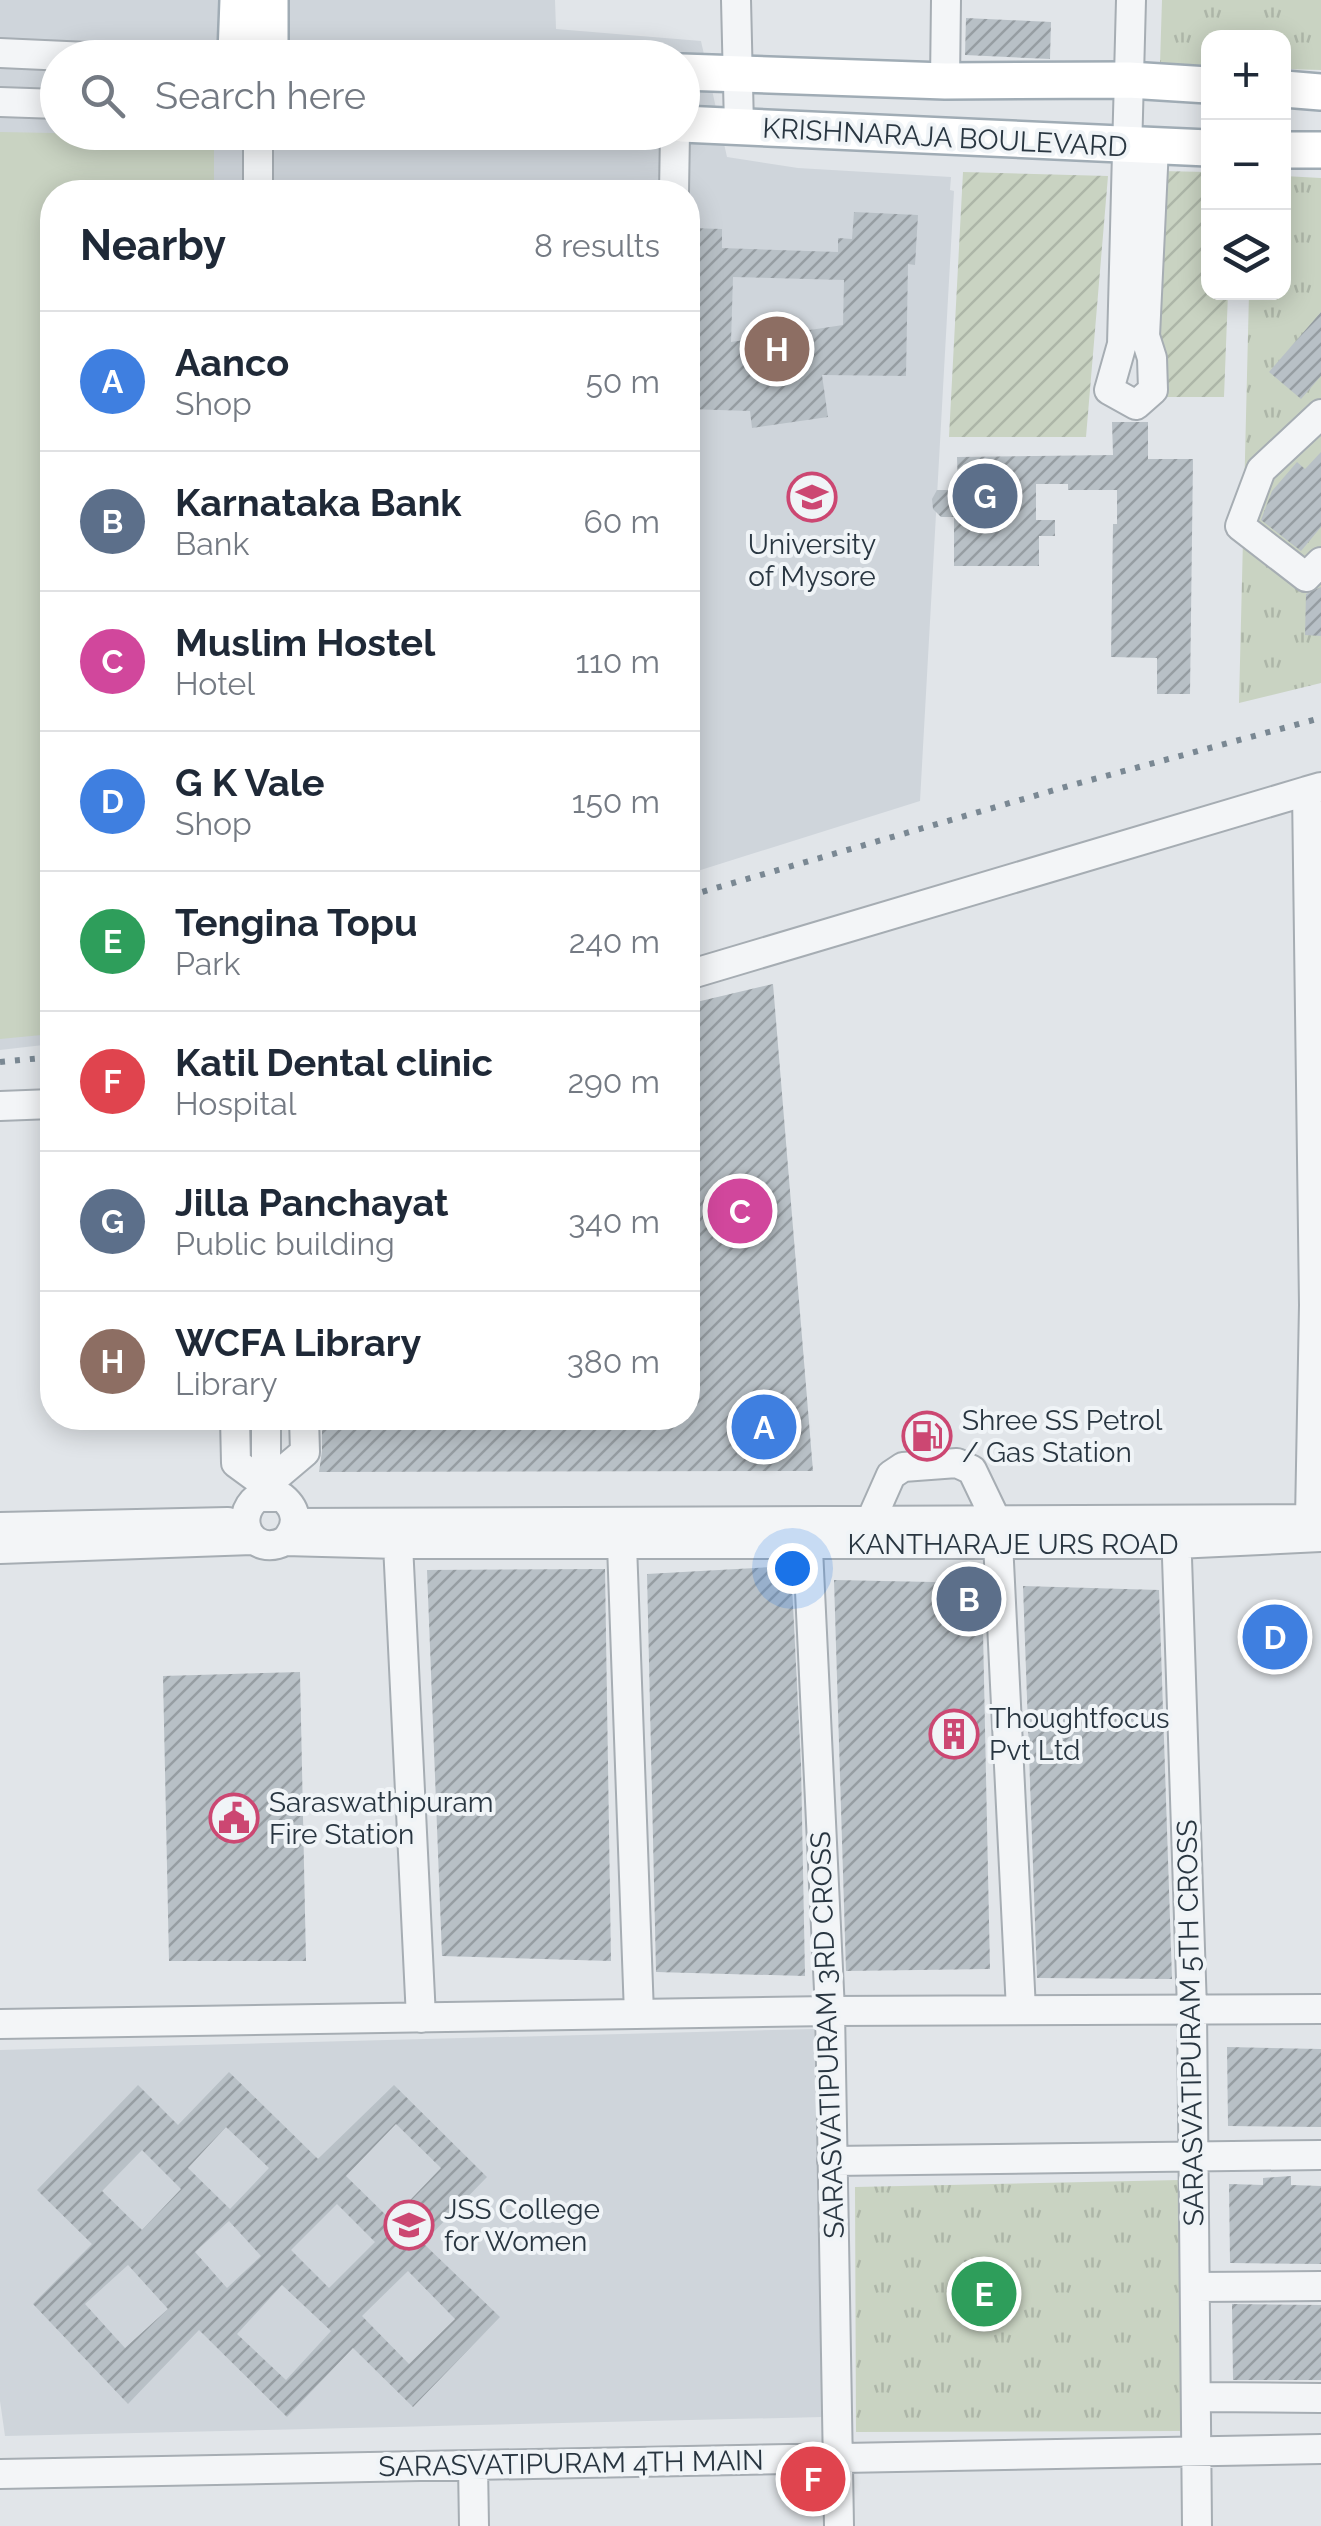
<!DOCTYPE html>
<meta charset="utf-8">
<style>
body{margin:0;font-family:Raleway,sans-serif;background:#f2f2f3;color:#1f2937}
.controls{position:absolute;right:30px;top:30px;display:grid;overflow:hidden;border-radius:20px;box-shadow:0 5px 25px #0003}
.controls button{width:90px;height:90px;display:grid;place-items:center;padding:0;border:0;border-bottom:2px solid #e0e1e3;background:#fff;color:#1f2937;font:50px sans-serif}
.you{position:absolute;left:792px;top:1568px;width:35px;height:35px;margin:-25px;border:8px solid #fff;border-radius:50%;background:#1a73e8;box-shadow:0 0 0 15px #1a73e833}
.badge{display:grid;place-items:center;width:65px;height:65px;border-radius:50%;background:#ea580c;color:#fff;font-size:32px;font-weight:700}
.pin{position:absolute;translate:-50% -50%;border:5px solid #fff;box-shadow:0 2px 10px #0006}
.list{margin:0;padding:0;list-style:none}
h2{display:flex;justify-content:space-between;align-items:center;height:130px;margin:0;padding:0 40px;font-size:42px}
h2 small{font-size:32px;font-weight:400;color:#747a83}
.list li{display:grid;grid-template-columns:65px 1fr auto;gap:30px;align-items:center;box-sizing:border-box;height:140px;padding:0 40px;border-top:2px solid #e0e1e3}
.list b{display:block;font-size:38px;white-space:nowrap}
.list p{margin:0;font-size:32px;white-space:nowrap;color:#747a83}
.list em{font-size:32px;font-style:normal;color:#747a83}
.icon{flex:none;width:55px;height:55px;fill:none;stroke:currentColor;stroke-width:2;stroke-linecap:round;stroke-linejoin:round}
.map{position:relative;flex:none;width:1321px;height:2526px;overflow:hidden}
.search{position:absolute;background:#fff;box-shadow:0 5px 25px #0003;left:40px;top:40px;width:660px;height:110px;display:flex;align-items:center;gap:25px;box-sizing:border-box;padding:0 35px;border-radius:55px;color:#747a83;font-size:38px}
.panel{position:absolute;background:#fff;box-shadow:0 5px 25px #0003;left:40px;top:180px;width:660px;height:1250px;border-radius:40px}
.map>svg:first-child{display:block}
</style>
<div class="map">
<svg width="1321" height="2526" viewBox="0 0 1321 2526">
<defs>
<pattern id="park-tufts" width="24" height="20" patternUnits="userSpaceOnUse" patternTransform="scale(2.5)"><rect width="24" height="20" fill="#c9d3c2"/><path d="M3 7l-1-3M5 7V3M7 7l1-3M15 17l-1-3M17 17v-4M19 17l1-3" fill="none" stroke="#adb6a8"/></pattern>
<pattern id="garden-furrows" width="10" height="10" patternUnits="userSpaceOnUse" patternTransform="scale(2.5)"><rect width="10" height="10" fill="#c9d3c2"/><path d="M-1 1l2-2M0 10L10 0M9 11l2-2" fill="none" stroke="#adb6a8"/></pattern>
<pattern id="building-hatch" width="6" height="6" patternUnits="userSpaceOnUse" patternTransform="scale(2.5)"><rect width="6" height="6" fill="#b8c0c6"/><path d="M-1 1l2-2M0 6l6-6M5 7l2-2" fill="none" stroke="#969da2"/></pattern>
</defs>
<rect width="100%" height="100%" fill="#e1e5e9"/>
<path fill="#cfd5db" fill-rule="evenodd" d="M0,0H555L556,29L701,41L727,157L798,168L951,177L950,190L954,191L920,801L688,874V192H52V1044L0,1050ZM58,58H682V132H58Z
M814,2029L822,2417L5,2436L0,2401V2050Z"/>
<path fill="url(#park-tufts)" d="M1162,0H1321V70L1284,69V38H1208V66L1160,64Z
M1284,176L1321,178V683L1239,703L1249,293L1284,292Z
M1180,2180L1181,2431L856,2432L855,2187Z"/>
<path fill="url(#garden-furrows)" d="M1160,171L1208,172V292L1228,293L1224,397H1158L1151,333Z
M963,172L1108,176L1086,437H949Z"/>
<path fill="#c9d3c2" d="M0,132L214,136V192H52V1034L0,1039Z"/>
<path fill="url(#building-hatch)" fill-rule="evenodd" d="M966,18L1051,22L1050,59L965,55Z
M854,212L918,215L915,265L908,264L906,376L822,375L828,417L752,428L750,411L688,409L691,228L722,229V248L838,252V238L852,239ZM733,277L844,280L843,325L731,342Z
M1321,312V376L1301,399L1269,372Z
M1112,422H1148V459H1193L1190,694H1157V658L1111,657L1113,524H1117V490H1068V484H1036V520H1055V536H1039V566H954V517H941L933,509L932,499L937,490H958L957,457L1113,455Z
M1321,452V527L1301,551L1261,520L1272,491L1297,462L1305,469Z
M1321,587V636L1305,635L1306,594Z
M773,984L813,1471L319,1472L322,1451V1418H688V1004Z
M791,1566L801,1764L805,1976L656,1972L647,1574Z
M605,1569L611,1961L442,1956L427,1570Z
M834,1580L982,1583L990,1969L846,1971Z
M1023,1586L1159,1590L1172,1979L1037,1978Z
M300,1672L306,1961H169L163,1676Z
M1227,2047L1321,2049V2127L1228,2126Z
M229,2072L318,2159L394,2085L487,2177L423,2243L500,2317L413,2407L353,2348L287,2417L199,2330L128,2404L33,2304L92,2244L37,2190L138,2085L178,2125ZM396,2124L441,2168L391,2220L346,2176ZM226,2127L269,2168L230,2209L188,2168ZM142,2150L181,2189L142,2230L102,2191ZM337,2204L375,2242L329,2288L291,2250ZM229,2221L261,2256L227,2288L195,2252ZM128,2265L168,2309L125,2348L85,2304ZM408,2271L455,2319L409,2364L362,2316ZM282,2285L331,2331L286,2380L237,2334Z
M1291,2176V2185L1321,2186V2264L1230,2263L1229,2184L1263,2185V2178Z
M1232,2304L1321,2305V2380H1233Z"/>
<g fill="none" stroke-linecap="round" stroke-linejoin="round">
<g stroke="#a6adb3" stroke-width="32">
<path id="minor" d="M736,0L739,126
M1131,0L1122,344L1109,390L1136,405L1153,390L1152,358L1145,336L1154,147
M0,53L110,58
M945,81L946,0
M0,102L58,104
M258,132V192
M674,192L675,132
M1321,414L1261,470L1240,526L1306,577L1321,562
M688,975L1307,791
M0,1106L52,1104
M235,1418L236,1463L266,1485L305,1452L304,1418
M266,1418V1495
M1310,1519L1314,1305L1307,791L1321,787
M871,1520L891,1475L903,1467L957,1463L972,1470L996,1520
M295,1523L1313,1519
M0,1527L228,1522
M807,1528L830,2011L839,2526
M1176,1528L1192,2009L1197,2526
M285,1541C299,1526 298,1510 282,1497H258C230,1519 253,1558 285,1541L398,1544H1176L1321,1537
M998,1542L1021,2010
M398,1544L421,2018
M622,1545L639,2014
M0,1549L252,1540
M0,2024L830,2011L1321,2009
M832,2161L1321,2155
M1195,2287L1321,2286
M1196,2397L1321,2398
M473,2465L474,2526
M0,2474L1321,2449"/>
</g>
<g stroke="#a0acb5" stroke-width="40">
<path id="major" d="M270,51V0
M236,54L238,0
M232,58C248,45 264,45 279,58
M682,72L945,81L1129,80L1208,85
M1284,89L1321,92
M682,124L1208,148
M1284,150H1321"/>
</g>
<use href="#minor" stroke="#f3f5f7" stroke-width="28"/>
<use href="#major" stroke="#fff" stroke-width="35"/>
<path stroke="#7a8893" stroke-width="6" stroke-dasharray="5 10" stroke-linecap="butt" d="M688,896L1072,785L1321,718
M0,1062L52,1057"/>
</g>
<defs>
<g id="university-ring" transform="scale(2.5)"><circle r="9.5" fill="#f0f4f7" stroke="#cc4772" stroke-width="1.5"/><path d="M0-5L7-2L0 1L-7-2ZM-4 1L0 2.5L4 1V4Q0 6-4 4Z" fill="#cc4772"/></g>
<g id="fuel-ring" transform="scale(2.5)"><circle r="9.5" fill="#f0f4f7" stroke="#cc4772" stroke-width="1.5"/><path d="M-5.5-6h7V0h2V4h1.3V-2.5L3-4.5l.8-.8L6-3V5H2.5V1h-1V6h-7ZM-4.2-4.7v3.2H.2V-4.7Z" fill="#cc4772"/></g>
<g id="building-ring" transform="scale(2.5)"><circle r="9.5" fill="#f0f4f7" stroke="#cc4772" stroke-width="1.5"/><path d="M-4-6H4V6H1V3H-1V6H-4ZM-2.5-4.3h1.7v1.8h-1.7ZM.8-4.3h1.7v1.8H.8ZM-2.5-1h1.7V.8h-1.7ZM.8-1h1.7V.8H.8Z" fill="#cc4772"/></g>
<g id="civic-ring" transform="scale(2.5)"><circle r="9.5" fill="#f0f4f7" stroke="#cc4772" stroke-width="1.5"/><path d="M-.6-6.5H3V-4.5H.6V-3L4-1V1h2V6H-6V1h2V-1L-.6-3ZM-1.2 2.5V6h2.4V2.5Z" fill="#cc4772"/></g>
</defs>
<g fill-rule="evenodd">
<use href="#university-ring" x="812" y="497"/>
<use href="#fuel-ring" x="927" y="1436"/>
<use href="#building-ring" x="954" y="1734"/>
<use href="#civic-ring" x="234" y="1818"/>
<use href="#university-ring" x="409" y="2225"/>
</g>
<g text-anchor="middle" stroke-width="8" stroke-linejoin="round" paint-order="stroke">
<g font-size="28" fill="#293641" stroke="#f0f4f7">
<text transform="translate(945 137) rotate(3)" y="10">KRISHNARAJA BOULEVARD</text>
<text x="1013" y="1554">KANTHARAJE URS ROAD</text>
<text transform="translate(1190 2023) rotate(-91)" y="10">SARASVATIPURAM 5TH CROSS</text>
<text transform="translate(827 2035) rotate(-92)" y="10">SARASVATIPURAM 3RD CROSS</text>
<text transform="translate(571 2463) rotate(-1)" y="10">SARASVATIPURAM 4TH MAIN</text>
</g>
<g font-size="28" fill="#293641" stroke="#f0f4f7" text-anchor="start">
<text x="812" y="554" text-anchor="middle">University<tspan x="812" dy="32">of Mysore</tspan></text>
<text x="962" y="1430">Shree SS Petrol<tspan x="962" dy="32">/ Gas Station</tspan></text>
<text x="989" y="1728">Thoughtfocus<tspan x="989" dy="32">Pvt Ltd</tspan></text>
<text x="269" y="1812">Saraswathipuram<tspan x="269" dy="32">Fire Station</tspan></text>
<text x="444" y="2219">JSS College<tspan x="444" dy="32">for Women</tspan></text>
</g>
</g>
</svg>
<div class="controls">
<button>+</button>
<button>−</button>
<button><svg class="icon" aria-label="layers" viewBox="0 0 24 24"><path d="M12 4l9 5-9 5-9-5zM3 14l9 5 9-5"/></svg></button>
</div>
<div class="you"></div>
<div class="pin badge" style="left:764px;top:1427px;background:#3f7fe0">A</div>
<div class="pin badge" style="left:969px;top:1599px;background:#5c6f8a">B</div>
<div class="pin badge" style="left:740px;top:1211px;background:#d1479c">C</div>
<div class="pin badge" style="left:1275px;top:1637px;background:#3f7fe0">D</div>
<div class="pin badge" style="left:984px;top:2294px;background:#2e9e5b">E</div>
<div class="pin badge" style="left:813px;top:2479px;background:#e0444e">F</div>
<div class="pin badge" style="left:985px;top:496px;background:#5c6f8a">G</div>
<div class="pin badge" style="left:777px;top:349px;background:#8d6e63">H</div>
<div class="search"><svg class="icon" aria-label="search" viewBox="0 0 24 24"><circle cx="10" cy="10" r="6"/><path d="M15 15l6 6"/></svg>Search here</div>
<section class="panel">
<h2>Nearby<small>8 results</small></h2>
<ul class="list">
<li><span class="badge" style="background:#3f7fe0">A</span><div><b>Aanco</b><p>Shop</p></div><em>50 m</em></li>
<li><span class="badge" style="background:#5c6f8a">B</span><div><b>Karnataka Bank</b><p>Bank</p></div><em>60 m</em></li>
<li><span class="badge" style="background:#d1479c">C</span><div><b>Muslim Hostel</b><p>Hotel</p></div><em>110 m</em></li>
<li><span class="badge" style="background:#3f7fe0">D</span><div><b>G K Vale</b><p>Shop</p></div><em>150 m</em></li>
<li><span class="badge" style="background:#2e9e5b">E</span><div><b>Tengina Topu</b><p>Park</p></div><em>240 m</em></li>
<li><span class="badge" style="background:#e0444e">F</span><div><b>Katil Dental clinic</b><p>Hospital</p></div><em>290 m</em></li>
<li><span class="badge" style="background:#5c6f8a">G</span><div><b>Jilla Panchayat</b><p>Public building</p></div><em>340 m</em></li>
<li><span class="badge" style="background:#8d6e63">H</span><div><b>WCFA Library</b><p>Library</p></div><em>380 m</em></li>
</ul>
</section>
</div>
